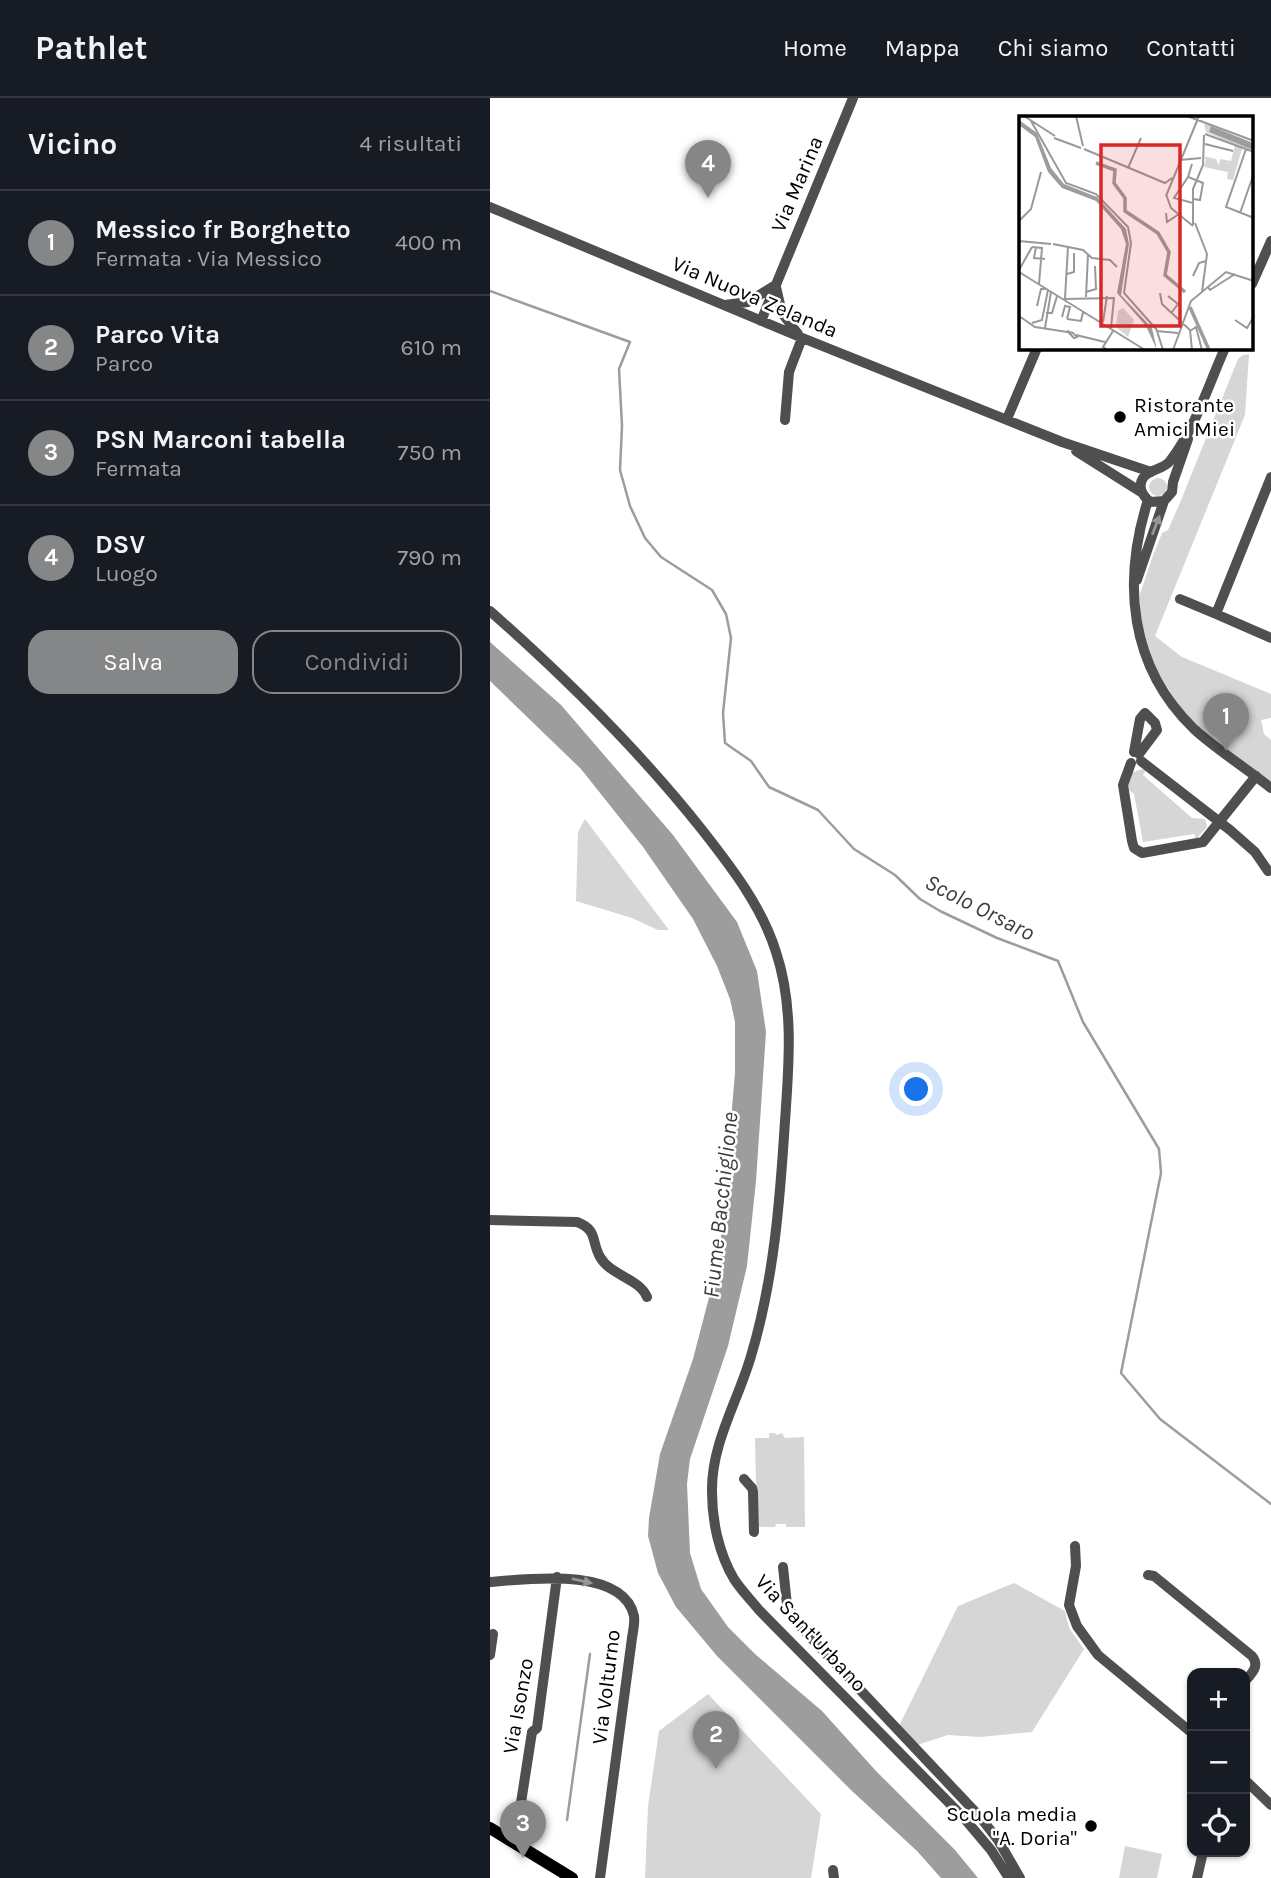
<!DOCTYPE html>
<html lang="it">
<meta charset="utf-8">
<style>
body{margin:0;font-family:Karla,sans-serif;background:#242831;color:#f1f3f6}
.controls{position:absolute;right:21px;bottom:21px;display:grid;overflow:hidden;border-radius:14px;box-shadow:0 2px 5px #0004}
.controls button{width:63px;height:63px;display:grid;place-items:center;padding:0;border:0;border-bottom:2px solid #363941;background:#171b24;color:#f1f3f6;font:35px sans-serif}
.you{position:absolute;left:427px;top:992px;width:24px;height:24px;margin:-18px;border:5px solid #fff;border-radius:50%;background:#1a73e8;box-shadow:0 0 0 10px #1a73e833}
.badge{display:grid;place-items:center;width:46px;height:46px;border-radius:50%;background:#858687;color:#fff;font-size:23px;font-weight:700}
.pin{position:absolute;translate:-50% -58px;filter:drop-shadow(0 2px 4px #0008)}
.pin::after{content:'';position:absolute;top:37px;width:24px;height:21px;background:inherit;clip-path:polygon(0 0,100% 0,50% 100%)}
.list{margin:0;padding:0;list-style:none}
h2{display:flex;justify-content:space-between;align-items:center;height:91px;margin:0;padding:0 28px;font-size:30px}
h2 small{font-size:23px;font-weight:400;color:#9ea1a6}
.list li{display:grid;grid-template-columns:46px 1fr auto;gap:21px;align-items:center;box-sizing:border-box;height:105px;padding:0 28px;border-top:2px solid #363941}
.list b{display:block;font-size:26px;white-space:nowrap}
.list p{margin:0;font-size:23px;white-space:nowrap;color:#9ea1a6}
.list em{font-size:23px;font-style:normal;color:#9ea1a6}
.actions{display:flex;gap:14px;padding:21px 28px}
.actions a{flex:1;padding:16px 0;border:2px solid #858687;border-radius:21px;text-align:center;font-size:24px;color:#858687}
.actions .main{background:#858687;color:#fff}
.icon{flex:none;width:38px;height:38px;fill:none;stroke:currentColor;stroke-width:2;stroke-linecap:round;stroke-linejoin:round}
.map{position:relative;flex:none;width:781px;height:1780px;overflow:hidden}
header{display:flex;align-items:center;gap:42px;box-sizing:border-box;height:98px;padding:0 35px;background:#171b24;border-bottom:2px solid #363941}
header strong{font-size:33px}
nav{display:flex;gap:38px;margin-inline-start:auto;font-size:24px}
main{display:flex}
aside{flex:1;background:#171b24}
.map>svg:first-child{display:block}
</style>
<header>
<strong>Pathlet</strong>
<nav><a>Home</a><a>Mappa</a><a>Chi siamo</a><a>Contatti</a></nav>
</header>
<main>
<aside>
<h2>Vicino<small>4 risultati</small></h2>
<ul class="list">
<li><span class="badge">1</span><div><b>Messico fr Borghetto</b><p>Fermata · Via Messico</p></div><em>400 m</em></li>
<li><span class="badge">2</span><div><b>Parco Vita</b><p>Parco</p></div><em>610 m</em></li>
<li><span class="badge">3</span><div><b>PSN Marconi tabella</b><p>Fermata</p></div><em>750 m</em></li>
<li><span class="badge">4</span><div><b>DSV</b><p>Luogo</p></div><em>790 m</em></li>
</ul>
<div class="actions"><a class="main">Salva</a><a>Condividi</a></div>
</aside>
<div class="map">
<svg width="781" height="1780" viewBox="0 0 781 1780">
<rect width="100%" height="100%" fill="#fff"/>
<path fill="#d6d6d6" d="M759,256L755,317L665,538L692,559L781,596V620L771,622L774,636L781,642V693L705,633L650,546V496L662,460L672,435L678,432L689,407L748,261L753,257Z
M659 389a9 9 0 1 1 18 0a9 9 0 1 1-18 0Z
M652,671L656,672L653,677L702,720L715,721L717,729L706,741L704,736L653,744L644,696L637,691L641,675Z
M95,721L179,832H168L142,820L86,803L88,734Z
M279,1335H285L286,1337L292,1335L295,1340L314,1339L315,1429H296V1426H286L285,1429H267L265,1340H279Z
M524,1485L575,1513L579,1530L594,1551L542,1634L490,1639L458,1637L427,1647L409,1628L468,1508Z
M218,1596L331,1716L321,1780H155L158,1708L169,1633Z
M635,1748L672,1756L667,1780H629Z"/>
<path fill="#9d9d9d" d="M0,544L71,607L183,737L247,824L267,873L276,934L266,1083L257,1168L238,1248L200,1361L197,1386L200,1455L211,1491L238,1529L265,1556L332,1613L386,1673L465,1752L488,1780H451L427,1753L362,1693L227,1558L186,1509L168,1475L158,1438L159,1420L170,1356L203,1261L229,1161L245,975V924L240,901L227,868L203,821L153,749L91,671L0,583Z"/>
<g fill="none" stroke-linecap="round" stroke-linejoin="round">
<path stroke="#9d9d9d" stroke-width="2.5" d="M0,193L140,244L129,271L132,328L130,372L140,408L155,440L171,459L222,492L236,516L241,540L233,615L235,645L261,663L279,689L328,712L364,751L405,777L430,801L450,813L507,840L568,863L593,924L669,1051L671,1075L631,1275L670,1321L781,1406
M77,1722L100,1556"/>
<path stroke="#4f4f4f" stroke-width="10" d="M0,109L310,239L572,344L661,374
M762,186L781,143
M286,189L292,215L308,236
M235,207L258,204L284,188
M271,223L363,0
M517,321L547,250
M295,322L299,274L312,240
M586,353L651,394
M781,379L726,516L781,540
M658,402C632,484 639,568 704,631C727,652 756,670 781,690
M674,403L660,404C653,398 647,389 653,380C659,371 673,372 680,363C705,331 718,288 735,250
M647,482L674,403L682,394L683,384L698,341
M690,501L726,516
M0,513C77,581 149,652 213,733C242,770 272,809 286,854C304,908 299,966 295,1023C290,1102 284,1182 261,1258C248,1303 221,1346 222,1394C222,1423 229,1456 244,1481C251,1492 261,1502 269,1512L474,1720L501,1752L519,1780
M644,654L650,621L655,615L665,625L667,632L649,656
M651,663L740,732L765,754L778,773
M641,665L633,687L642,743L644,750L652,755L713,744L766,678
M0,1122L87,1124C108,1132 101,1143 110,1159C121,1178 149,1180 157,1199
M254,1381L262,1390L263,1394L264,1434
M585,1448L586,1468L579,1507L587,1528L608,1557L702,1635
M293,1469L297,1507L308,1526L491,1720L508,1742L530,1780
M658,1477L664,1478L762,1558C770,1568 762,1575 755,1583
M0,1484C36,1481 133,1468 144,1518C145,1525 143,1533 142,1540L110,1780
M0,1557L3,1536
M755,1682L781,1707
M20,1742L28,1724L42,1634L47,1630L67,1479
M343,1772L344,1780
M707,1780L713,1754"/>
<path stroke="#000" stroke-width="12" d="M0,1730L82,1780"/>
</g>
<defs><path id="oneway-solid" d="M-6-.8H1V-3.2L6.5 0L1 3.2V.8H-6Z" transform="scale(1.75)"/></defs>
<g fill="#959595">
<use href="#oneway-solid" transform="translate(666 427) rotate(-69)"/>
<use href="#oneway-solid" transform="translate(92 1483) rotate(13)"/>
</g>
<g fill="#000" stroke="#fff" stroke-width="2.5">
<circle cx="630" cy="319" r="7"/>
<circle cx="601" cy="1728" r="7"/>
</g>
<g text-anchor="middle" stroke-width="5" stroke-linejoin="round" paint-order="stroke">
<g font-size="21" fill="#000" stroke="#fff">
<text transform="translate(307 86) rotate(-67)" y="7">Via Marina</text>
<text transform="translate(265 199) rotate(23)" y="7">Via Nuova Zelanda</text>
<text transform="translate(321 1535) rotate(47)" y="7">Via Sant'Urbano</text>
<text transform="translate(116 1589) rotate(-83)" y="7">Via Volturno</text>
<text transform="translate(28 1608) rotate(-80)" y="7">Via Isonzo</text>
</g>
<g font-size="21" fill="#000" stroke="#fff" text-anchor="start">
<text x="644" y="314">Ristorante<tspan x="644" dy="24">Amici Miei</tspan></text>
<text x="587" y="1723" text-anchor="end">Scuola media<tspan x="587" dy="24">"A. Doria"</tspan></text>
</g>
<g font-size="23" font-style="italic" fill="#3e3e3e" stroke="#fff">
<text transform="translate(490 809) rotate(27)" y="8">Scolo Orsaro</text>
<text transform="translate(230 1107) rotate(-84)" y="8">Fiume Bacchiglione</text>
</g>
</g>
<g transform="translate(529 18)">
<rect width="234" height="234" fill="#fff"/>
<path d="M185,8L193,9L190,16L234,34L223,33L214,64L208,63L209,56L185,51L187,43L183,40L197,43L200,50L201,43L212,45L216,29L187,16ZM104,192L115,204L109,221L97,211L99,195Z" fill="#d6d6d6"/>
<path d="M0,4L18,17L32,52L45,68L78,81L107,113L110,128L102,179L133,212L138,234L127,210L98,177L107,128L102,113L77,85L43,72L29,56L16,21L0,9ZM192,10L234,27V34L190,16Z" fill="#9d9d9d"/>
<path fill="none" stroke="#9d9d9d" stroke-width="3.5" d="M77,47L96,54L95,67L106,82V95L139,117L150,136L146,159L166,176M171,191L190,234"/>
<path fill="none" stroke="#999" stroke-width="2" d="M5,0L36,20M57,0L64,30M168,0L235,25M12,5L47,67L77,78L109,111L112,127L105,177L137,213M186,18L235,36M35,22L62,32M186,28L214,35M65,33L146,67L153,62M227,33L207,91L235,102M161,44L182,42M173,48L169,61L184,67L181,84L175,83M109,52L122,22M169,61L155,82L174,87M147,78L152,92L174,110M147,80L180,0M147,97L148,106L160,98M221,97L235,57M0,105L12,93L22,56M176,107L188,138L183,176M174,109V73L184,49L185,19M0,125L32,128M34,128L64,134L73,142L91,144L98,151M13,131L23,132L20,168M17,131L15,142L26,143M0,154L13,131M0,156L126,234M48,158L55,156V137M174,160L180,147L187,145M189,171L191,174L216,158M67,176L77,173L76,150M141,177L143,188L171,214L173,234M149,180L159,188L153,196M67,181L69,138M46,182L49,131M45,183L95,182L92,212M18,190L22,173H27M27,197H33L38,180M0,200L16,211L55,217M43,201L46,190L51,191L48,203M48,203L62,205L64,196M216,204L228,212L235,200M84,206L88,180M13,207L23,204L29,174M26,212L32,176M137,212L144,234M48,215L54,217L58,221L55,222ZM137,215L159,217M171,215L177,211L183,234M57,219L86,226M89,234L84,231L94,215M154,234L172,185L207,156L235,165"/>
<path fill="#d62828" fill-opacity="0.15" stroke="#d62828" stroke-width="3.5" d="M82,29H161V210H82Z"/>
<rect width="234" height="234" fill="none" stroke="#000" stroke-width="3.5"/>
</g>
</svg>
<div class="controls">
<button>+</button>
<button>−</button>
<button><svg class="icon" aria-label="locate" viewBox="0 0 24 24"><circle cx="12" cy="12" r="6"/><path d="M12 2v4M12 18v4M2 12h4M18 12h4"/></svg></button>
</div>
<div class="you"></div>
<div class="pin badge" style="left:736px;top:653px">1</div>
<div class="pin badge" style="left:226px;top:1671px">2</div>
<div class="pin badge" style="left:33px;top:1760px">3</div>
<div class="pin badge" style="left:218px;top:100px">4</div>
</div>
</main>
